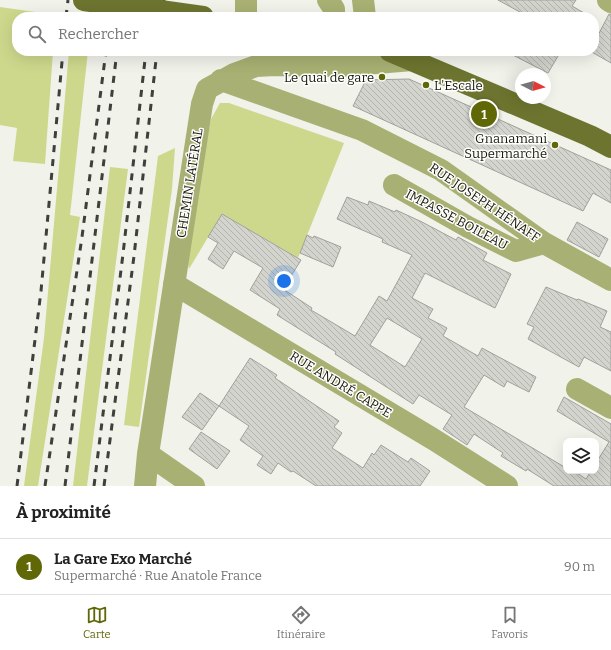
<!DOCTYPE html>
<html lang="fr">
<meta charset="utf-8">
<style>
body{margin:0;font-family:Bitter,serif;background:#f2f2f2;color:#222}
.controls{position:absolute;right:12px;bottom:12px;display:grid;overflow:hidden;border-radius:8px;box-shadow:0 4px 16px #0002}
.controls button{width:36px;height:36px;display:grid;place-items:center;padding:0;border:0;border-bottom:1px solid #e0e0e0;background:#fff;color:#222;font:20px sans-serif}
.compass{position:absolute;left:515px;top:68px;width:36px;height:36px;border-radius:50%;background:#fff;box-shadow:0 4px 16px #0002;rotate:96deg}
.you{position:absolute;left:284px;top:281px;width:14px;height:14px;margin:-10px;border:3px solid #fff;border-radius:50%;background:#1a73e8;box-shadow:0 0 0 6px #1a73e833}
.badge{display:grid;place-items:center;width:26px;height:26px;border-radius:50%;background:#606707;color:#fff;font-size:13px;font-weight:700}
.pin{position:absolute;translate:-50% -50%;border:2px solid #fff;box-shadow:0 1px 4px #0006}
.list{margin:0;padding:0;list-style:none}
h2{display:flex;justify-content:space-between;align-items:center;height:52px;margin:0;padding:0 16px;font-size:17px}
h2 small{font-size:13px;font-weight:400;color:#767676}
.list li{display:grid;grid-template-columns:26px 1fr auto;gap:12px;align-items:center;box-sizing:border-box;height:56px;padding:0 16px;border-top:1px solid #e0e0e0}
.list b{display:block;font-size:15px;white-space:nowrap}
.list p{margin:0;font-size:13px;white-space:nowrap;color:#767676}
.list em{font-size:13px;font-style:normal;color:#767676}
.icon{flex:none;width:22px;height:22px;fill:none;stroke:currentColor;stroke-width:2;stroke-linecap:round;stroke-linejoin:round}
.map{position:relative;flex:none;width:611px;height:486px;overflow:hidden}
.search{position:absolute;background:#fff;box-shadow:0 4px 16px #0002;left:12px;right:12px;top:12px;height:44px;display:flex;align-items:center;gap:10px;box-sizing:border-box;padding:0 14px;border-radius:16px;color:#767676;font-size:15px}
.sheet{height:108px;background:#fff}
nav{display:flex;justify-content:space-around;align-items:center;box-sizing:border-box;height:56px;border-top:1px solid #e0e0e0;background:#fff;font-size:11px;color:#767676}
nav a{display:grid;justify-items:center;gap:2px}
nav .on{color:#606707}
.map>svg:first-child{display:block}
</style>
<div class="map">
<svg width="611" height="486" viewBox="0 0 611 486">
<defs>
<pattern id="building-back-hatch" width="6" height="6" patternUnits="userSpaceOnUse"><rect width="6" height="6" fill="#d3d4cd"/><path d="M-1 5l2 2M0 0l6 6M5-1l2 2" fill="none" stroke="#b4b5af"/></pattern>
</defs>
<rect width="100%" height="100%" fill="#f1f2ea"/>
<path fill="#ced88c" d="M0,7L56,15V17H17V51H53L45,164L13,161L17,128L0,125Z
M69,51H88L70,215L80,217L38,486H24L44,338Z
M220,103H229L344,143L298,258L222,214L189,269L186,256L211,119Z
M175,148L172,189L139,427L124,425L158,156Z
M110,167L128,169L87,486H73Z"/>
<path fill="url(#building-back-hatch)" stroke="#9fa19a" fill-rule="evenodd" d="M498,0H576L572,6L591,17H529Z
M609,14H611V63L590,51H594V43Z
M505,51H561L548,73Z
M409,79L611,170V203L593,193L583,211L353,106L366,80Z
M347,197L368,205L369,201L395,212L396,210L422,222L456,240L458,237L487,253L483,260L511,274L495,308L425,273L412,298L433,309L428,318L447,328L443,336L478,356L482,348L536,377L529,392L507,381L504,387L484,375L464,407L566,468V471H574L586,479L591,471H596V463L609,442L557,411L564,397L611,424V486H554L527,469L526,471L501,456L503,453L474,434L467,445L443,429L452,415L419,395L413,404L335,354L336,352L277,315L280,309L250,290L263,268L234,251L223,269L208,259L218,243L208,237L222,214L301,260L283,289L312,308L311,310L355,336L379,296L387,301L412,255L382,242L383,239L337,219ZM387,318L422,339L405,367L370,345Z
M577,222L608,239L599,257L567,240Z
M307,235L313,238L314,236L341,247L333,267L300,253Z
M546,287L577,300L578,299L607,311L600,327L611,332V371L584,357L579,367L528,339L534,327L527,324Z
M250,358L277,375L275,378L339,421L334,427L342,433L332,448L363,468L372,453L374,455L381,445L408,462L411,458L430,471L420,486H316L293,471L291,472L278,463L271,474L257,465L263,456L240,440L249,426L219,406Z
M200,393L219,406L202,430L182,417Z
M201,432L230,451L217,469L189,449Z"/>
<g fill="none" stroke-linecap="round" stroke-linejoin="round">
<path stroke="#a8b073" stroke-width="22" d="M328,0L334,9V17
M363,0L365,17
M608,0L611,2
M246,17V0
M221,80L362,130L441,170L544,243L611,280
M394,185L468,227L516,251L544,243
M174,284L433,439L507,486
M577,389L611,408
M148,454L194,486
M145,486L148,454L202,104L207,89L234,74L256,66L275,65L341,66L412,60"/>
<path stroke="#6d742f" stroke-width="22" d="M390,51L590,136L611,147"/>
<path stroke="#3f403c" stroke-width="3" stroke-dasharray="7 7" stroke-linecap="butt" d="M66,17L68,0
M110,17L112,0
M121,17L123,0
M150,17L152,0
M161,17L164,0
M17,486L41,291L63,51
M45,486L82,237L106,51
M65,486L117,51
M94,486L123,254L146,51
M104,486L134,256L157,51"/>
<path stroke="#6d742f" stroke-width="22" d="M84,0L203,17"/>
</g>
<g fill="#606707" stroke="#fefff9" stroke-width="1.5">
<circle cx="382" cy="77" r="4"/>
<circle cx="426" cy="85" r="4"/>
<circle cx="555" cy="145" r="4"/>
</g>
<g text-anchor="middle" stroke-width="3" stroke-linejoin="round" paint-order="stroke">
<g font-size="13" fill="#161714" stroke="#fefff9" text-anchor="end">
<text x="374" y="82">Le quai de gare</text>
<text x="434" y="90" text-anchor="start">L'Escale</text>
<text x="547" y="143">Gnanamani<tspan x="547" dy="15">Supermarché</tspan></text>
</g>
<g font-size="13" fill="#161714" stroke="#fefff9">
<text transform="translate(189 183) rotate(-81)" y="5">CHEMIN LATÉRAL</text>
<text transform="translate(485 202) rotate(34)" y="5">RUE JOSEPH HÉNAFF</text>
<text transform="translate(457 219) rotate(28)" y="5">IMPASSE BOILEAU</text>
<text transform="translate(341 384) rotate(31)" y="5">RUE ANDRÉ CAPPE</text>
</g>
</g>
</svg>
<div class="controls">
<button><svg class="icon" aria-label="layers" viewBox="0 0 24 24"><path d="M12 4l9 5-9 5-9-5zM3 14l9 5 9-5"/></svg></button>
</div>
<svg class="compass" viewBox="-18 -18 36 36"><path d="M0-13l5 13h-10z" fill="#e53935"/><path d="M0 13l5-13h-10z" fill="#767676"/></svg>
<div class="you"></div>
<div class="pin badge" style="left:484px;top:114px">1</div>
<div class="search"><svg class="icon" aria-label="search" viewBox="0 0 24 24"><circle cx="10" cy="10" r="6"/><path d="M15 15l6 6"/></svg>Rechercher</div>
</div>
<section class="sheet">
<h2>À proximité<small></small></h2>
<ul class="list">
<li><span class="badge">1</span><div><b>La Gare Exo Marché</b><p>Supermarché · Rue Anatole France</p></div><em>90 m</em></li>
</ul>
</section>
<nav>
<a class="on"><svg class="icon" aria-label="map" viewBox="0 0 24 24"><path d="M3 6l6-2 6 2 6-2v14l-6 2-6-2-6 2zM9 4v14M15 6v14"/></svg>Carte</a>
<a><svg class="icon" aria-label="directions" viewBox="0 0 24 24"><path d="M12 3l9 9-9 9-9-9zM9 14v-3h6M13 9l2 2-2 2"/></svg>Itinéraire</a>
<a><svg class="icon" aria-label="saved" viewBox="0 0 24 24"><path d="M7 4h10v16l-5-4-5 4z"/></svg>Favoris</a>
</nav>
